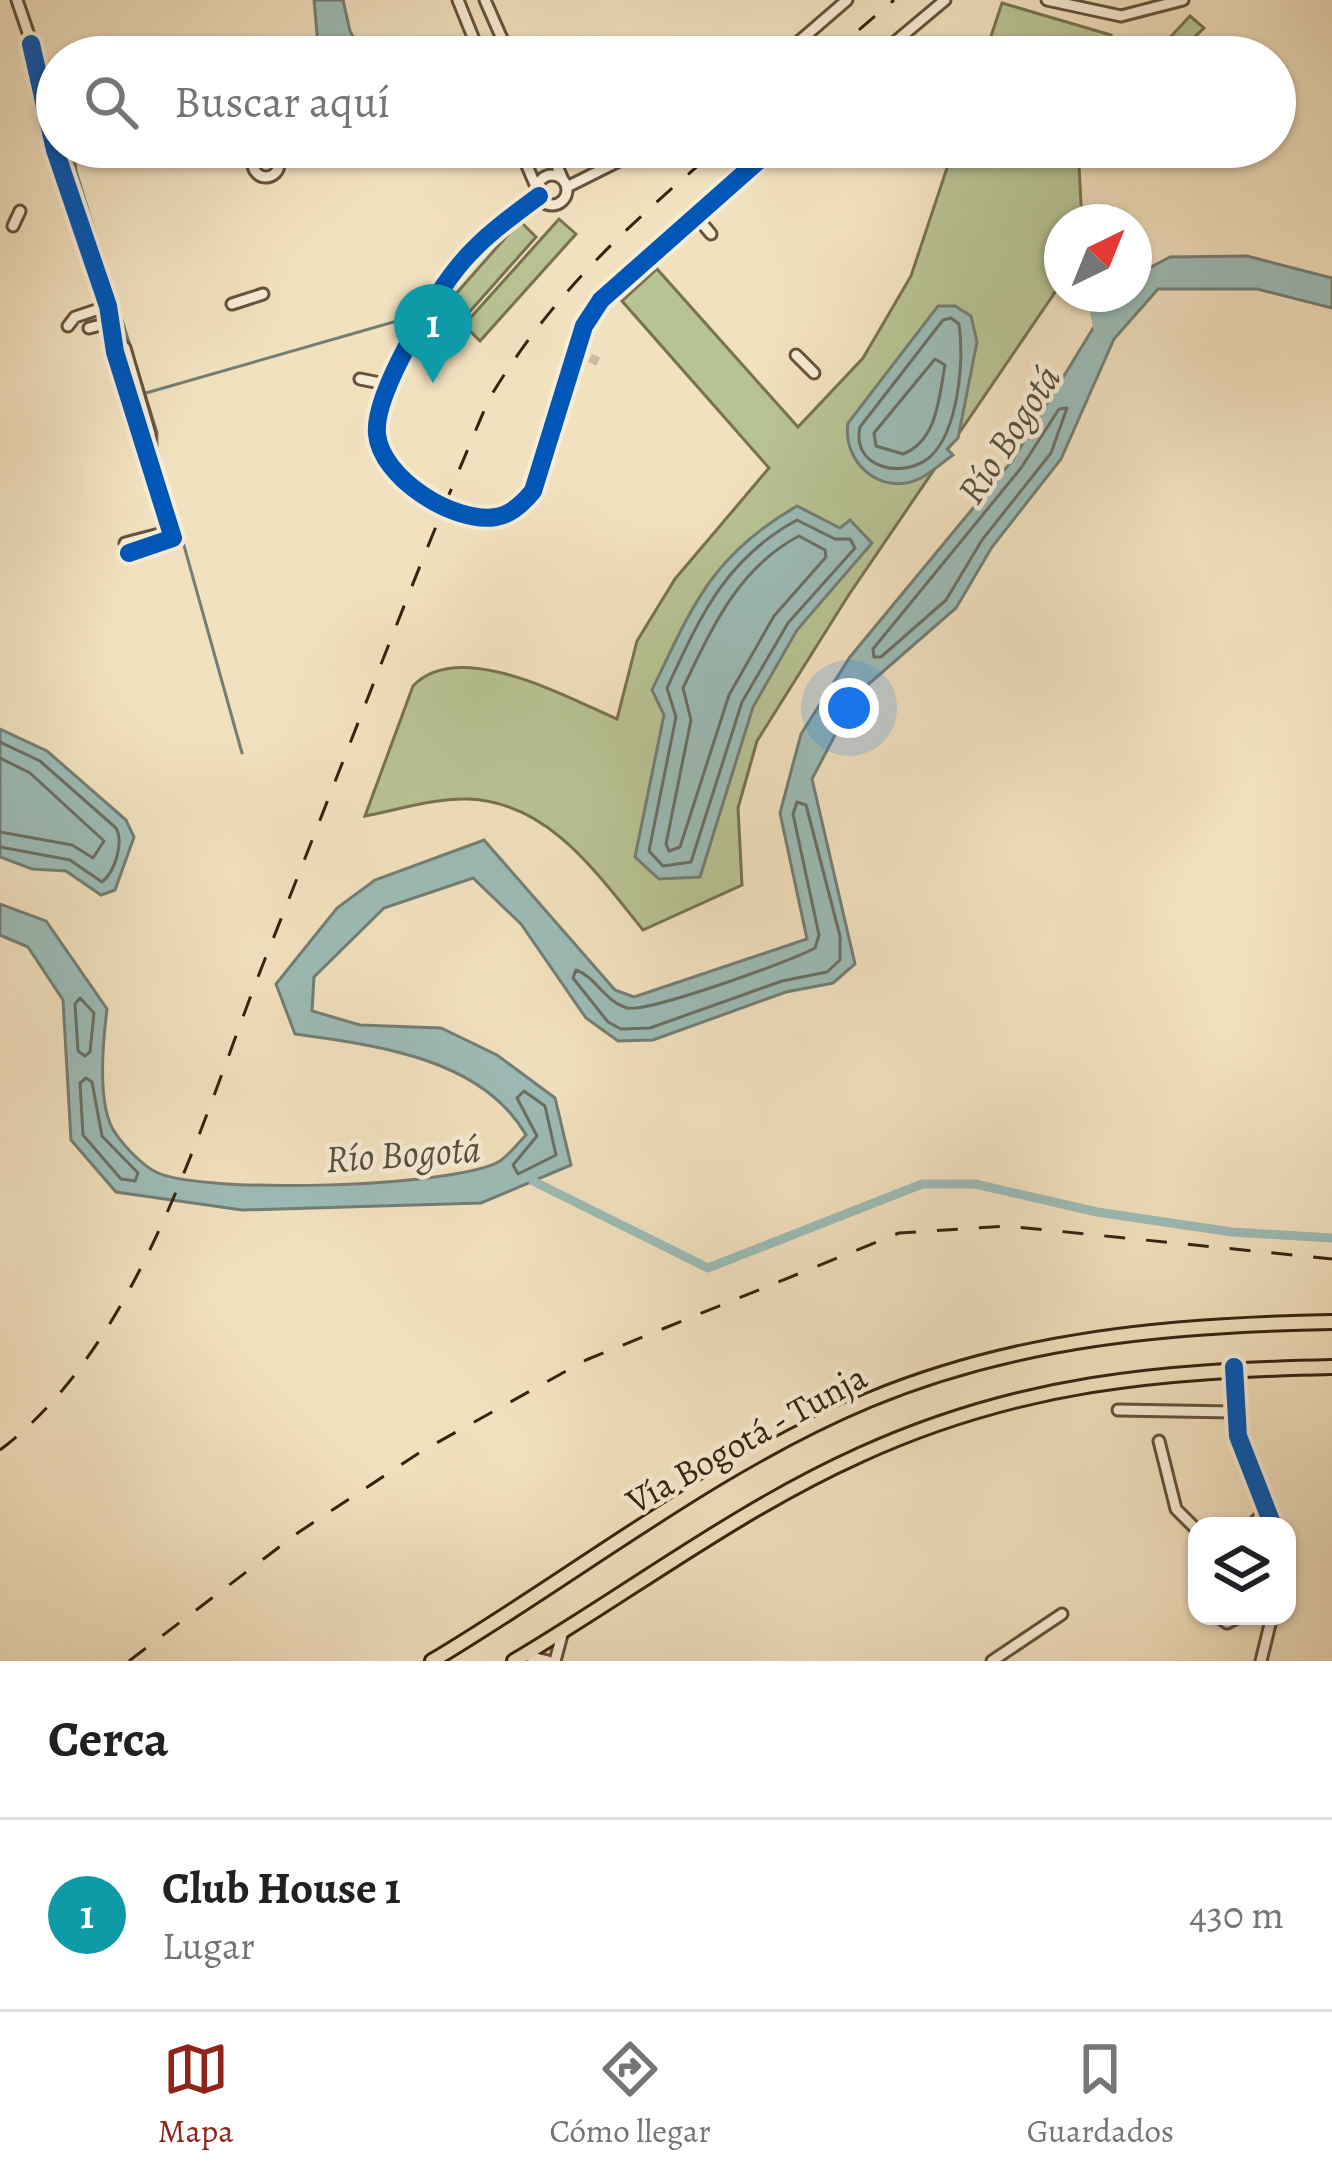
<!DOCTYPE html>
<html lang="es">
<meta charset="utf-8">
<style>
body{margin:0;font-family:Alegreya,serif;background:#f2f2f2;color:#202124}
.controls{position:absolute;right:36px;bottom:36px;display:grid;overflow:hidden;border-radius:24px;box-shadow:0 3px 9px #0004}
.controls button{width:108px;height:108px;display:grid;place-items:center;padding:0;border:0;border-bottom:3px solid #e0e0e0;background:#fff;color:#202124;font:60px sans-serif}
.compass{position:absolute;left:1044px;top:204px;width:108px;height:108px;border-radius:50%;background:#fff;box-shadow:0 3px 9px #0004;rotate:43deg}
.you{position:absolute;left:849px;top:708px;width:42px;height:42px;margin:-30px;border:9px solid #fff;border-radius:50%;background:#1a73e8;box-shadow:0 0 0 18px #1a73e833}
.badge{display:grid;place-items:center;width:78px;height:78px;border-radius:50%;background:#8f2418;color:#fff;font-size:39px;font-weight:700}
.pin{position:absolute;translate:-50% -99px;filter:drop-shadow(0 3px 6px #0008)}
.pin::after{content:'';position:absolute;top:63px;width:42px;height:36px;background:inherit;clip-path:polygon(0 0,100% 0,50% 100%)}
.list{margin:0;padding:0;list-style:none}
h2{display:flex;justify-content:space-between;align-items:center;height:156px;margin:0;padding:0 48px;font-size:51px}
h2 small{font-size:39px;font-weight:400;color:#757577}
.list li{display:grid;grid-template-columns:78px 1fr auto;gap:36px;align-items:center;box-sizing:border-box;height:192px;padding:0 48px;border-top:3px solid #e0e0e0}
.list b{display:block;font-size:45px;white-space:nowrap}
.list p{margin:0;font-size:39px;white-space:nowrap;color:#757577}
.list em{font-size:39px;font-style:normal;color:#757577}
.icon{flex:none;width:66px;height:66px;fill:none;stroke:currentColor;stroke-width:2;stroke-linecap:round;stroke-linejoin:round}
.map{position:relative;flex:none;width:1332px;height:1661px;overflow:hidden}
.search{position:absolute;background:#fff;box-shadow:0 3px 9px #0004;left:36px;right:36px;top:36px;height:132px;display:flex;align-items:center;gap:30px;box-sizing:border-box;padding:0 42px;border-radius:66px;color:#757577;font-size:45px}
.sheet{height:348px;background:#fff}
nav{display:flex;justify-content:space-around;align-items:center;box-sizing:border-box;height:168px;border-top:3px solid #e0e0e0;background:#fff;font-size:33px;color:#757577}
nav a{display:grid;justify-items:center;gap:6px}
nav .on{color:#8f2418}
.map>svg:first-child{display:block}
</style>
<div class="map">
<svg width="1332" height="1661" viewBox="0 0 1332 1661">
<rect width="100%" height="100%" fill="#f2e1bf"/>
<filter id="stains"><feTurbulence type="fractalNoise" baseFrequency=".00167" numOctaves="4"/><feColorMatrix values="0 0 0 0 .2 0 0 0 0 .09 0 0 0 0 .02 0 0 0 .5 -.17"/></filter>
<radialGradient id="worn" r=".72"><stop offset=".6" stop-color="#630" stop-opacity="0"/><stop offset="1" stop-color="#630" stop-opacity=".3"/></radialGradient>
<path fill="#b8c394" stroke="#777252" stroke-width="3" d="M1002,3L1111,35L1104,57H984Z
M1190,16L1204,28L1173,57L1161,47Z
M954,147H1078L1082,222H1062V282L848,596L757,741L738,808L742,885L643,930C596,872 548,802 468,799C435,798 397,810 365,816L413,686C459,637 568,698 617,719L637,641L675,579L769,468L622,301L657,269L798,427L863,358L911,276Z
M559,219L576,234L480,341L464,325Z
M520,221L536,237L441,344L425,329Z"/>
<path fill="#9cbcb7" stroke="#737e74" stroke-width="3" d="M314,0H343L350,31L364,57H319Z
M1247,256L1332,278V308L1257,289H1158L1114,339L1061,459L992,547L956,608L856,695L812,779L855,964L833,983L786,992L653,1040L618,1041L586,1018L521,924L473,878L384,908L314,977L312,1011L360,1025L441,1028L497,1055L555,1098L571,1165L481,1203L242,1210L116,1192L71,1140L63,1000L28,947L0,935V904L46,921L107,1009C103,1041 96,1108 116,1134C124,1146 143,1166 156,1172C202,1195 458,1187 500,1161C509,1155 518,1143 526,1135C482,1058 375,1045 295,1034L276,984L337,908L375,880L484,840L615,990L634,997L807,939L780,813L801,734L850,657L1012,461L1114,294H1134V276L1170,257Z
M938,306H955L971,316L977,342L958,438L947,449L953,455C943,462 932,472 921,478C881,498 842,462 848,423Z
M797,506L840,528L850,520L872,543L797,630L753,707L700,877L659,879L635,857L664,715L652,690C693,605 711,556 797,506Z
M0,729L47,751L126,820L134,837L115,890L101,895L66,871L32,869L0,857Z"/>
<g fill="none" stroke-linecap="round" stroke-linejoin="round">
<path stroke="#696f63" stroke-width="3" d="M951,318L959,324C964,360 959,430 930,457C903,480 851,468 860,427L943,320Z
M935,359L945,365C939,398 937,441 903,454L876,446L874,433Z
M1067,408L1051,453L982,540L946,600L881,657H874L873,649L1021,468L1059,409Z
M797,520L835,539H850L855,548L788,623L742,702L691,862L663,866L649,851L676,717L667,688C700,617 725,559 797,520Z
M799,536L825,550L826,557L774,616L729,695L680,847L669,851L666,844L691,720L683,688C712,628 738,568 799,536Z
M0,742L40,761L116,828C124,842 115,872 102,882L70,860L0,847
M0,758L30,773L104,841L93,858L72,845L0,832
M797,802L806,805L840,936V960L827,972L782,981L650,1028L621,1029L608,1022L573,978L576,970C596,977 604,1001 627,1008C647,1013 792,961 815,948L819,935L793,814Z
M80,998L94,1013L90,1052L85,1056L78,1051L75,1004Z
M86,1078L92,1082L102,1136L138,1173L135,1181L121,1179L83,1135L80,1083Z
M524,1091L545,1106L556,1155L518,1174L513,1165L537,1136L517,1098Z"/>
<path stroke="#737e74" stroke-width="3" d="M74,147L76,171L157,433V449L242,753
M146,393L404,319"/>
<path stroke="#9cbcb7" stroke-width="9" d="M533,1181L708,1268L922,1184H975L1097,1212L1232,1232L1332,1238"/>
<path stroke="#9cbcb7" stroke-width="15" d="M1103,338L1098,314L1131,294"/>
<path stroke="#ccbb9c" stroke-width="9" stroke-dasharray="9 4.5" stroke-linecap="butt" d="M590,358L599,362"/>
<g stroke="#65523b" stroke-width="15">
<path id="minor" d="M17,0L57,118
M458,0L481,57
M485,0L510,57
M1047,0L1121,16L1183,0
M31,44L55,150L108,306L115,352L173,538L129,553
M781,57L847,0
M877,57L945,0
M66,147L67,171
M519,147L537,189
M549,147L563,180
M253 164a13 13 0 1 1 26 0a13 13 0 1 1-26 0Z
M537 190a15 15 0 1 1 30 0a15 15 0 1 1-30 0Z
M567,187L647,147
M539,196C512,216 484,236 462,262C435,293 373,394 377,434C381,478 454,524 496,517C511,515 524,502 533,491L584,326L601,300L774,147
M695,215L711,234
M13,226L20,211
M232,304L263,294
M68,326L75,317L108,306
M89,328L112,322
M117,339L125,348L150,434L148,453
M796,355L814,373
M360,379L390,385
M125,543L171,531
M1234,1367L1238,1436L1273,1526
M1118,1410L1233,1412
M1159,1441L1176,1509L1197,1530
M1251,1526L1268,1508
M1217,1616L1227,1623L1241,1616
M524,1655L548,1661
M555,1661L563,1631
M992,1661L1062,1614
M1261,1661L1272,1616"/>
</g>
<g stroke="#36220f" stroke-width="18">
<path id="highway" d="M432,1661C575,1576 715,1464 869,1400C1018,1338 1172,1325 1332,1322
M514,1661C629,1593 738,1510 860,1455C1020,1382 1160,1371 1332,1367"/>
</g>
<use href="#minor" stroke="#f7ecd5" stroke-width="9"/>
<use href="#highway" stroke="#f2e1bf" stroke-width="12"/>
<path stroke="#36220f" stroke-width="3" stroke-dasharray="21 21" stroke-linecap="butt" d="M827,57L894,0
M0,1450C141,1344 202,1118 265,959C340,772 410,584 489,399C552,294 628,225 720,147
M129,1661L299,1532L422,1451L586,1360L899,1233L1007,1226L1332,1259"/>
<g stroke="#f7ecd5" stroke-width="26">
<path id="cycleway" d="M31,44L55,150L108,306L115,352L173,538L129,553
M539,196C512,216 484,236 462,262C435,293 373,394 377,434C381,478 454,524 496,517C511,515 524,502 533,491L584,326L601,300L774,147
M1234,1367L1238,1436L1273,1526"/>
</g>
<use href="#cycleway" stroke="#0057b8" stroke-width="18"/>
</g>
<g text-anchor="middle" stroke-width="9" stroke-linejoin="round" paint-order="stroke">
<g font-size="36" fill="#36220f" stroke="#f7ecd5">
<text transform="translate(746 1438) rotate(-29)" y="13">Vía Bogotá - Tunja</text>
</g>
<g font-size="39" font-style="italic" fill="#555041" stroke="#f7ecd5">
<text transform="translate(1008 434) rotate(-57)" y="14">Río Bogotá</text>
<text transform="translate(403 1153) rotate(-4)" y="14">Río Bogotá</text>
</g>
</g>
<rect width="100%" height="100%" filter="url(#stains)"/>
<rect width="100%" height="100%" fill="url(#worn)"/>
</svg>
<div class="controls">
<button><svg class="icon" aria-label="layers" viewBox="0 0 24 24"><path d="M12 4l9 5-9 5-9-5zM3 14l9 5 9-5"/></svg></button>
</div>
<svg class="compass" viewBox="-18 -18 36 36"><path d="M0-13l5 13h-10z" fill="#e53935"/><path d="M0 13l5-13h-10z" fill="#757577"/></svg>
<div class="you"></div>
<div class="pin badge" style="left:433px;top:383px;background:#0f9aa8">1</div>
<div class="search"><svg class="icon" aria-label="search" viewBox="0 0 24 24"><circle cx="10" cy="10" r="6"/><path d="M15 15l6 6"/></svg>Buscar aquí</div>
</div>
<section class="sheet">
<h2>Cerca<small></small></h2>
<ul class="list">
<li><span class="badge" style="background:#0f9aa8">1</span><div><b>Club House 1</b><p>Lugar</p></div><em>430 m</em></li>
</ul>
</section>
<nav>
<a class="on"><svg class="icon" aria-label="map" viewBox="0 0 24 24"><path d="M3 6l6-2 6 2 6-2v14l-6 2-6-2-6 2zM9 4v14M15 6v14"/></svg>Mapa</a>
<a><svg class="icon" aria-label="directions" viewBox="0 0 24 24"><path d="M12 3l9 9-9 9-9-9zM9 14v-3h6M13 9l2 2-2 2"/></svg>Cómo llegar</a>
<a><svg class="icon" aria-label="saved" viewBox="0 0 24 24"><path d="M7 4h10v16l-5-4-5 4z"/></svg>Guardados</a>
</nav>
